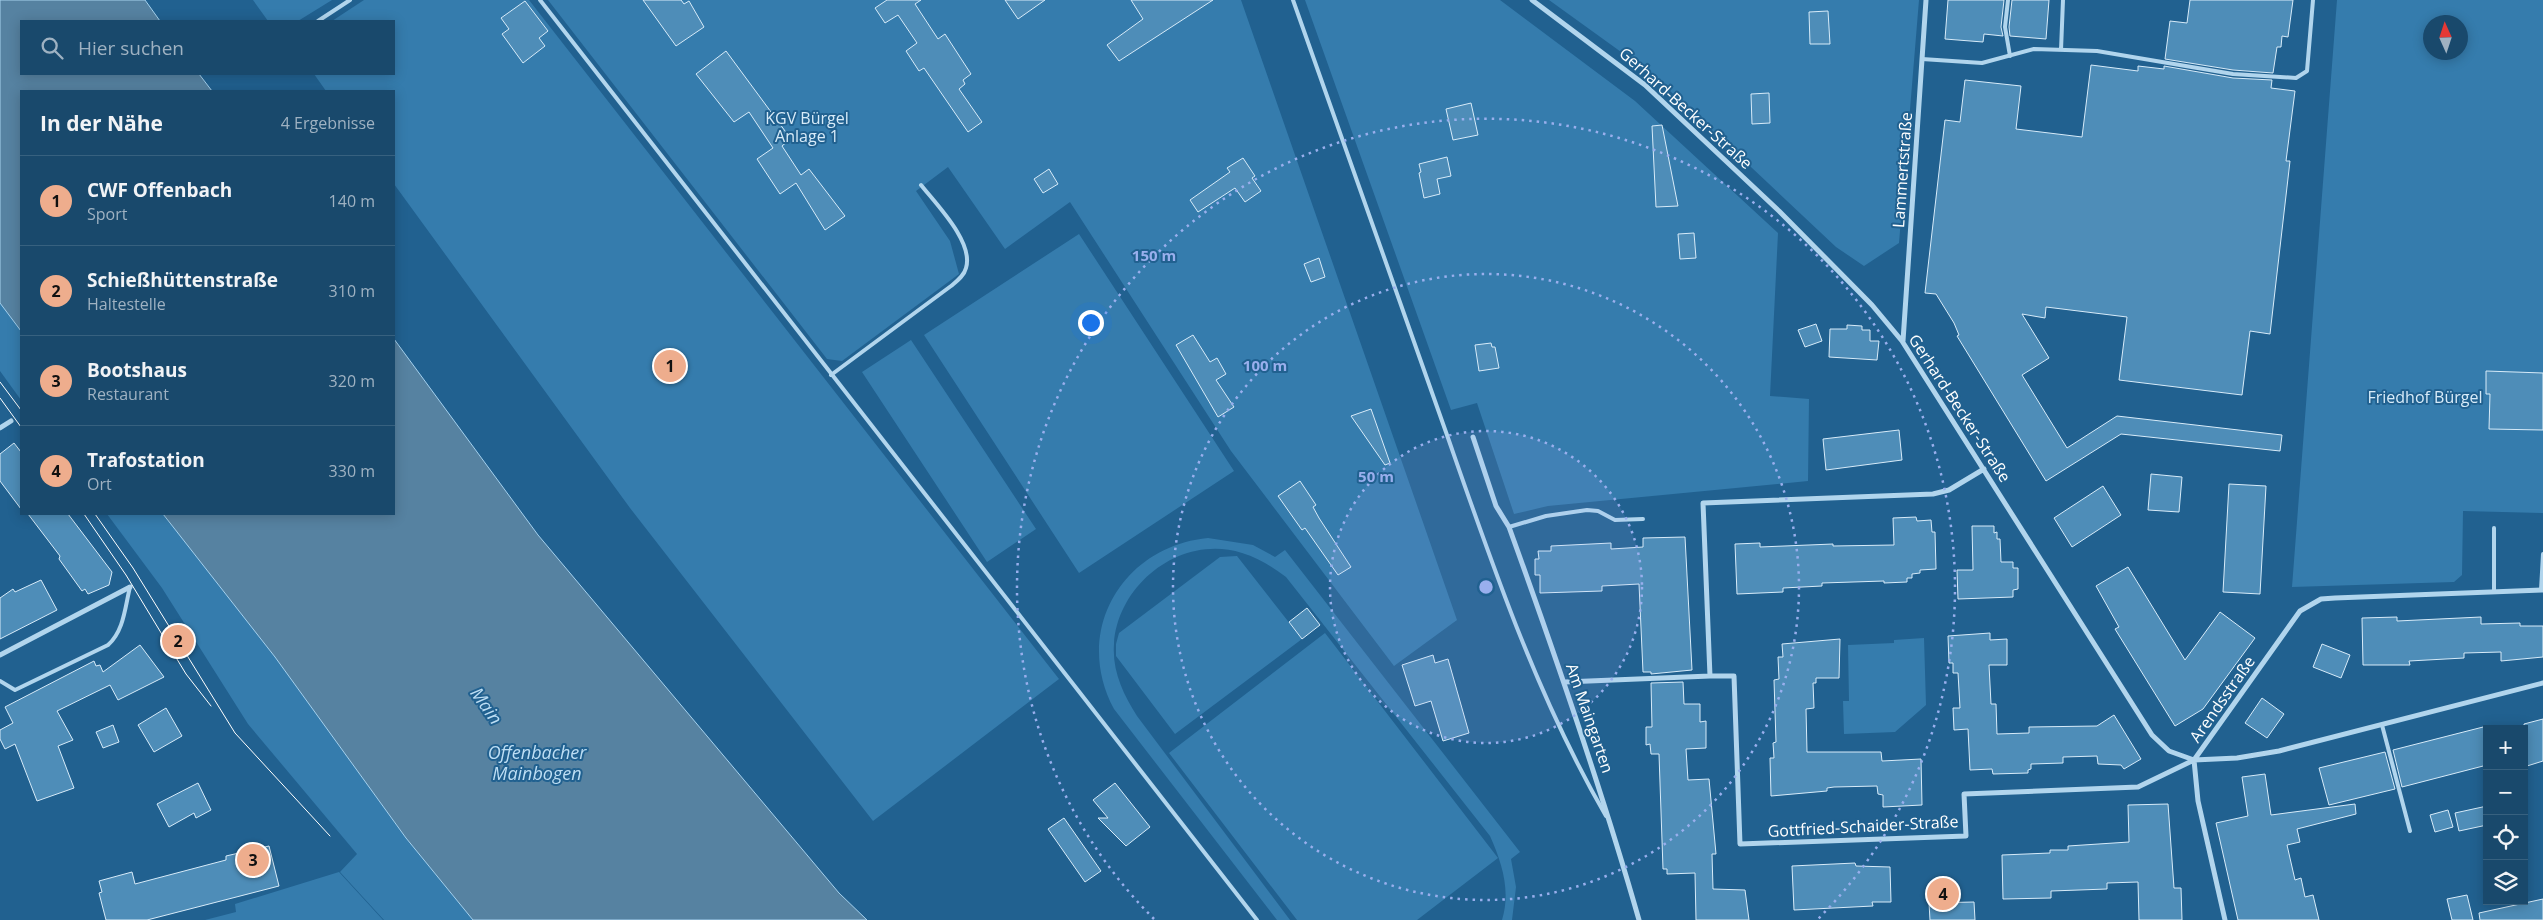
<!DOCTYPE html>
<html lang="de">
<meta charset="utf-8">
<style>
body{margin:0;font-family:"Open Sans",sans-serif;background:#225072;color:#f1f3f6}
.controls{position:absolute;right:15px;bottom:15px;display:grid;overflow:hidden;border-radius:0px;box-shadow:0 2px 12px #0003}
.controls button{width:45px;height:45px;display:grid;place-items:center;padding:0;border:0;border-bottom:1px solid #37617f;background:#19496c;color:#f1f3f6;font:25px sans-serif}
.compass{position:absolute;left:2423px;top:15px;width:45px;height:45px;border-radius:50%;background:#19496c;box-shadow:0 2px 12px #0003;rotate:357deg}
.you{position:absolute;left:1090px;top:322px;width:18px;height:18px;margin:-12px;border:4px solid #fff;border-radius:50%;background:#1a73e8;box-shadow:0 0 0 8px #1a73e833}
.badge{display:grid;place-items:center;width:32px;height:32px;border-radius:50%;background:#eead8d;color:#111;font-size:16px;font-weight:700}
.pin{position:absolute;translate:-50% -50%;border:2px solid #fff;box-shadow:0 1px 5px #0006}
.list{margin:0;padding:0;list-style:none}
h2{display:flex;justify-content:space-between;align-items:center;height:65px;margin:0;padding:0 20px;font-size:21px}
h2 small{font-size:16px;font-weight:400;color:#9fb2c2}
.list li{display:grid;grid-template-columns:32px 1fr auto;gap:15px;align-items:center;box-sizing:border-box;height:90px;padding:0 20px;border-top:1px solid #37617f}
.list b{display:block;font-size:19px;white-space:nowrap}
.list p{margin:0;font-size:16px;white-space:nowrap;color:#9fb2c2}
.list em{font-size:16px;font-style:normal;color:#9fb2c2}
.icon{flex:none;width:28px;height:28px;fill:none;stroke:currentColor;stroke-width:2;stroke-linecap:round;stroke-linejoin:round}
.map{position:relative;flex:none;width:2543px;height:920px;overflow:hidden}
.search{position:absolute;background:#19496c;box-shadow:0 2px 12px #0003;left:20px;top:20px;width:375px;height:55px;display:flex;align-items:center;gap:12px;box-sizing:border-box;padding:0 18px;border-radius:0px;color:#9fb2c2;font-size:19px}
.panel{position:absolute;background:#19496c;box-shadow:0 2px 12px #0003;left:20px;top:90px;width:375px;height:425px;border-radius:0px}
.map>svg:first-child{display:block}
</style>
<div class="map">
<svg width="2543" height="920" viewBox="0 0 2543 920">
<rect width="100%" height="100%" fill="#216190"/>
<path fill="#357cad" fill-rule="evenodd" d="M253,0H332L298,21H268Z
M364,0H529L1059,679L873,821L630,508L394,184V91H326L314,74H394V21H332Z
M548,0H1241L1457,620L1394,666L1231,451L1070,202L1005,249L948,167L916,191L950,241L959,274L842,361L827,359Z
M1305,0H1500L1635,101L1778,233L1770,396L1809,399L1808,481L1548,506L1514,514L1477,403L1451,410Z
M1549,0H1919L1899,243L1864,266L1836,247L1653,75Z
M2337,0H2543V513L2463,511L2462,575L2454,582L2292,587ZM2430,22H2460V52H2430Z
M1079,234L1234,471L1079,573L924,335Z
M0,303L21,331V400L0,371Z
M911,340L1036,529L987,562L862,372Z
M107,514H163L275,657L406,838L473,920H384L340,872L357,854L248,724L162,588Z
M1208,538L1253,545L1275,557L1285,550L1520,852L1511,859L1516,887L1512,920H1502C1511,891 1502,863 1490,836L1286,577C1272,567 1259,558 1242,553C1182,534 1118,583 1114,644C1112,671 1123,694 1137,716L1290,920H1277L1114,709C1072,631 1123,546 1208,538Z
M1237,556L1302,639L1175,734L1116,656V644L1119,633L1220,557Z
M1325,633L1498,858L1417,920H1297L1169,753Z
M1924,638L1926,705L1895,732L1844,734L1843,701H1849L1848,645L1894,643V640Z
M339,872L383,920H205L236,912L235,904Z"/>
<path fill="#5682a1" stroke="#a5d1ee" d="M0,0H145L160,21H21V74H199L212,91H21V331L0,303Z
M394,339L538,535L839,893L867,920H473L406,838L275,657L163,514H394Z"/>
<path fill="#4e8db8" stroke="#d7ebf9" d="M643,0H681L684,4L689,1L704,27L676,46Z
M887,0H921L915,4L938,39L945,34L971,74L963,80L965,84L959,89L982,122L968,132L924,68L919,71L906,51L917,43L898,15L885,23L875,8Z
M1005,0H1045L1018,19Z
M1131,0H1213L1119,61L1107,45L1143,19Z
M1948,0H2004L2001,27L2003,36L1984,34L1983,42L1945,39Z
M2012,0H2049L2046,39L2010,36L2009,27Z
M2190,0H2293L2288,37L2282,36L2281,47H2277L2273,73L2233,70L2165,59L2170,21L2187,23Z
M525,1L548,31L539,38L545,46L523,63L502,34L509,29L501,18Z
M1828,11L1830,44H1810L1809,12Z
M726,51L788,135L785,137L788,141L782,146L801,175L809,169L845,216L825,230L796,183L780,194L757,159L773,148L749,112L734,122L696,74Z
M2091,65L2138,71V66L2164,69V66L2233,78L2272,80L2271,88L2295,91L2286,161H2290L2270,334L2250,331L2242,395L2119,380L2127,317L2046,307L2045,318L2022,314L2049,358L2022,375L2067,448L2117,416L2282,435L2280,451L2121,434L2046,481L1957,336L1959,335L1954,323L1936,294L1925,293L1945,120L1960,122L1965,80L2021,86L2016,129L2082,137Z
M1769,93L1770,123L1752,124L1751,94Z
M1471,103L1478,135L1453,140L1446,109Z
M1662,125L1678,206L1656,207L1652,126Z
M1447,157L1451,176L1437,179L1440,194L1424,198L1419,173L1421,172L1419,164Z
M1243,158L1255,176L1252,178L1261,191L1245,202L1235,188L1198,212L1190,200L1230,172L1227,168Z
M1049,169L1058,184L1043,193L1034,179Z
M1694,233L1696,258L1680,259L1678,234Z
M1319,258L1325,277L1311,282L1304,264Z
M1816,324L1822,341L1805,347L1798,330Z
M1847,325L1862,326V330H1870V341H1879L1877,360L1829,357L1830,329H1847Z
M1193,335L1210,362L1217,358L1226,374L1216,380L1234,407L1218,417L1176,345Z
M1491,343L1492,347H1495L1499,368L1479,371L1475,345Z
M2486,371L2543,373V430L2489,429L2490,394H2486Z
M1371,409L1390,463L1385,465L1351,416Z
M1899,430L1902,460L1826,470L1823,439Z
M14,443L21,452V509L0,481V454Z
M2151,474L2182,477L2179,512L2148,510Z
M1300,481L1316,505L1313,507L1319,518L1351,567L1338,575L1305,528L1302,530L1278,496Z
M2229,484L2266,486L2260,594L2223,592Z
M2103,486L2121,515L2072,547L2054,518Z
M28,514H68L112,572L109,585L88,594L85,589L82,591L59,559L60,556Z
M1916,517L1917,521L1931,520L1932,532H1935L1936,569L1920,570V573L1912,574V578H1907V582L1884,583V581L1822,583V586L1783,588V592L1737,594L1735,544L1760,543V547L1833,544V546L1894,545L1893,518Z
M1972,526H1994V533L1997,532V539H2000L2001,562H2013V568H2018V589L2013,590V597L1958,599L1957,570H1973Z
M1685,537L1692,670L1651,674V672H1643L1639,584L1602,586V591L1540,593V575H1535V559H1539L1538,551H1551V546L1611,543V549L1643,547V538Z
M2128,567L2185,660L2220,612L2255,638L2203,709L2175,726L2115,629L2119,627L2096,586Z
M41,580L57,610L0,639V598L13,589L15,592Z
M1307,608L1320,625L1302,639L1289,622Z
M2397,617V621L2481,617V624L2520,623V626H2543V657L2501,661V652L2464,653V658L2409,661L2410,665H2363L2362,618Z
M1990,633V640L2007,639V665H1989L1991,704H1996L1997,734L2029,733V727L2097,726L2114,715L2141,759L2124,769L2121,765L2098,764L2097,756L2063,757V763L2031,764V769L2028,770V773L1993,774L1992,769L1970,770L1968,729L1954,730L1953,708H1960L1958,673H1953V663H1949L1948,636Z
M1840,639L1839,678H1816V683H1813L1814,708L1806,709L1807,752H1881L1882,761L1921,759L1922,805L1883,807V795L1878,794L1877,786L1834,787L1827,788V791L1771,796L1770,758H1774L1773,743L1776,742L1774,680L1779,679L1778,657H1783L1782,644Z
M2322,644L2350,655L2341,678L2313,667Z
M140,645L164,677L118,700L110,685L57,711L73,740L58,746L74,788L37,801L15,744L5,749L0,739V730L13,723L5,707L94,661L96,666L100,665L103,672Z
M1433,655L1435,663L1448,659L1469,733L1443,741L1431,701L1415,706L1402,665Z
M1683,682L1684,704H1700V722L1706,721V748L1686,749L1688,780L1709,779L1716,854H1712L1713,889L1745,890L1749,920H1696L1695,873L1667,874V869H1663L1659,754H1651L1650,744L1646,745V727H1652L1651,683Z
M2262,698L2284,714L2267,738L2245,723Z
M166,708L182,736L154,752L138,725Z
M2543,719V761L2527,766L2524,756V724Z
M113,725L119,742L103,748L96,732Z
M2487,726V765L2402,787L2393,750Z
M2385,752L2395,789L2329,805L2319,768Z
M2265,774L2271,815L2355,804L2356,814L2297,829L2300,842L2287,845L2295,880L2301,878L2305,897L2313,895L2319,920H2238L2216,823L2248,816L2242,777Z
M198,783L211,810L196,818L194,813L169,827L157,804Z
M1115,783L1150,827L1126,846L1098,818H1108L1093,800Z
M2168,804L2174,888H2181L2182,920H2139L2138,882L2107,883V889L2051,891V898L2003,899L2002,855L2050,853V850H2068V846L2129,842L2128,805Z
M2487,806V825L2459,831L2455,813Z
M2448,810L2453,827L2435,832L2430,815Z
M1064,818L1101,871L1085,882L1048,829Z
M269,846L279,886L147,920H106L99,893L102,892L99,881L132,872L135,884L226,860V856Z
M1855,863L1856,866L1890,867L1891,902H1872L1873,906L1794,910L1792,866Z
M2467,895L2473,920H2452L2447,899Z
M2543,899V920H2480L2479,913Z
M1974,902L1975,920H1930L1929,903Z"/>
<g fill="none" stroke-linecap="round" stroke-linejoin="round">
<path stroke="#b1d5ed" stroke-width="4" d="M540,0L1257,920
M1293,0C1345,145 1396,290 1447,435C1492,564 1537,697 1606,816
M2008,0L2005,27L2010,56
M318,21L350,0
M2061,50L2063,0
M1922,59L1982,63L2034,49L2097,51L2233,74L2296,78L2307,71L2313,0
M831,375L951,286C957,281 964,276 966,268C974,242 936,204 921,185
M1509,527L1546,516L1587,510L1598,511L1615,520L1643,519
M2494,528V592
M2541,590L2543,554
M0,681L15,690L108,645C124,631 125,607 130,587
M2382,725L2410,831"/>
<path stroke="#b1d5ed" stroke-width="5" d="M1532,0L1645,85L1779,211L1872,305L1902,341L2152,735L2169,751L2194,760L2198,801L2225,920
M1903,341L1926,0
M0,428L11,421
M1473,437L1496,506L1509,527C1556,657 1601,787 1639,920
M0,655L130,587
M1710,676H1734L1740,844L1966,836L1964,794L2138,787L2194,760L2300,611L2321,599L2335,598L2543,590
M1565,682L1710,676L1703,503L1933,494L1949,490L1984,469
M2194,760L2237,758L2279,751L2543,683"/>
<path stroke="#fff" stroke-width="1" d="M0,382L21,410
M0,398L21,427
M84,514L126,575L186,674L211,706
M95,514L133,568L235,733L330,836"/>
</g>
<circle cx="1486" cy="587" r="156" fill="#99afed" fill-opacity=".12"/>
<g fill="none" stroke="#99afed" stroke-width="2.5" stroke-dasharray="2.5 5">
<circle cx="1486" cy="587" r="156"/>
<circle cx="1486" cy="587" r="313"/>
<path d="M1154 919A469 469 0 1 1 1818 919"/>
</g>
<g text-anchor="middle" stroke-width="4" stroke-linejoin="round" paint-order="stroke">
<g font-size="16" fill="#fff" stroke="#216190">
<text transform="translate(1686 108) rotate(42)" y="6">Gerhard-Becker-Straße</text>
<text transform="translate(1902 170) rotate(-86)" y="6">Lammertstraße</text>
<text transform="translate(1960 408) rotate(57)" y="6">Gerhard-Becker-Straße</text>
<text transform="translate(2222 699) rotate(-55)" y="6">Arendsstraße</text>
<text transform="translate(1590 718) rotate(71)" y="6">Am Maingarten</text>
<text transform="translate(1863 826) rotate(-3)" y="6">Gottfried-Schaider-Straße</text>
</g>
<g font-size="16" fill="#d7ebf9" stroke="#216190">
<text x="807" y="124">KGV Bürgel<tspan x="807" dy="18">Anlage 1</tspan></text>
<text x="2425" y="403">Friedhof Bürgel</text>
</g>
<g font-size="18" font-style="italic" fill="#bddef4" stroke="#216190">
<text transform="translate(486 706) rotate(55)" y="6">Main</text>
<text x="537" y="759">Offenbacher<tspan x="537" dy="21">Mainbogen</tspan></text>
</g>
</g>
<circle cx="1486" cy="587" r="8" fill="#99afed" stroke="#216190" stroke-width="2.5"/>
<g font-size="15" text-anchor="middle" font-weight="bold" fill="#99afed" stroke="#216190" stroke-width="4" stroke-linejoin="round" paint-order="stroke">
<text x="1154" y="261">150 m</text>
<text x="1265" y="371">100 m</text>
<text x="1376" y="482">50 m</text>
</g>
</svg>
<div class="controls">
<button>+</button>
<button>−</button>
<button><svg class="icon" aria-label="locate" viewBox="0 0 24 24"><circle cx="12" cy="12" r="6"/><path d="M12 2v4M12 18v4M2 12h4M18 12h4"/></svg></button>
<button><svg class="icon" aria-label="layers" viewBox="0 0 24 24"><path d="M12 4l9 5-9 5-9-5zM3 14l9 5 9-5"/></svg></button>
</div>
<svg class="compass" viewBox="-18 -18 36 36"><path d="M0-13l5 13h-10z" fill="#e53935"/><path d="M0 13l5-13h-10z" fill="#9fb2c2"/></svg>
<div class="you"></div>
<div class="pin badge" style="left:670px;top:366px">1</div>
<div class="pin badge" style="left:178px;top:641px">2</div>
<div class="pin badge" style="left:253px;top:860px">3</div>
<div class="pin badge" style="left:1943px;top:894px">4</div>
<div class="search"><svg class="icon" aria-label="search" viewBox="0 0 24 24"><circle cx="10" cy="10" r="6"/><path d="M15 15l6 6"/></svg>Hier suchen</div>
<section class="panel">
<h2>In der Nähe<small>4 Ergebnisse</small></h2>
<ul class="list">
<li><span class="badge">1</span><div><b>CWF Offenbach</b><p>Sport</p></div><em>140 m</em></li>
<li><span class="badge">2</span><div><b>Schießhüttenstraße</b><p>Haltestelle</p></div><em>310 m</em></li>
<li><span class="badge">3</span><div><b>Bootshaus</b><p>Restaurant</p></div><em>320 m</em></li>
<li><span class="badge">4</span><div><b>Trafostation</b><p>Ort</p></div><em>330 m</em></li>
</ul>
</section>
</div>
